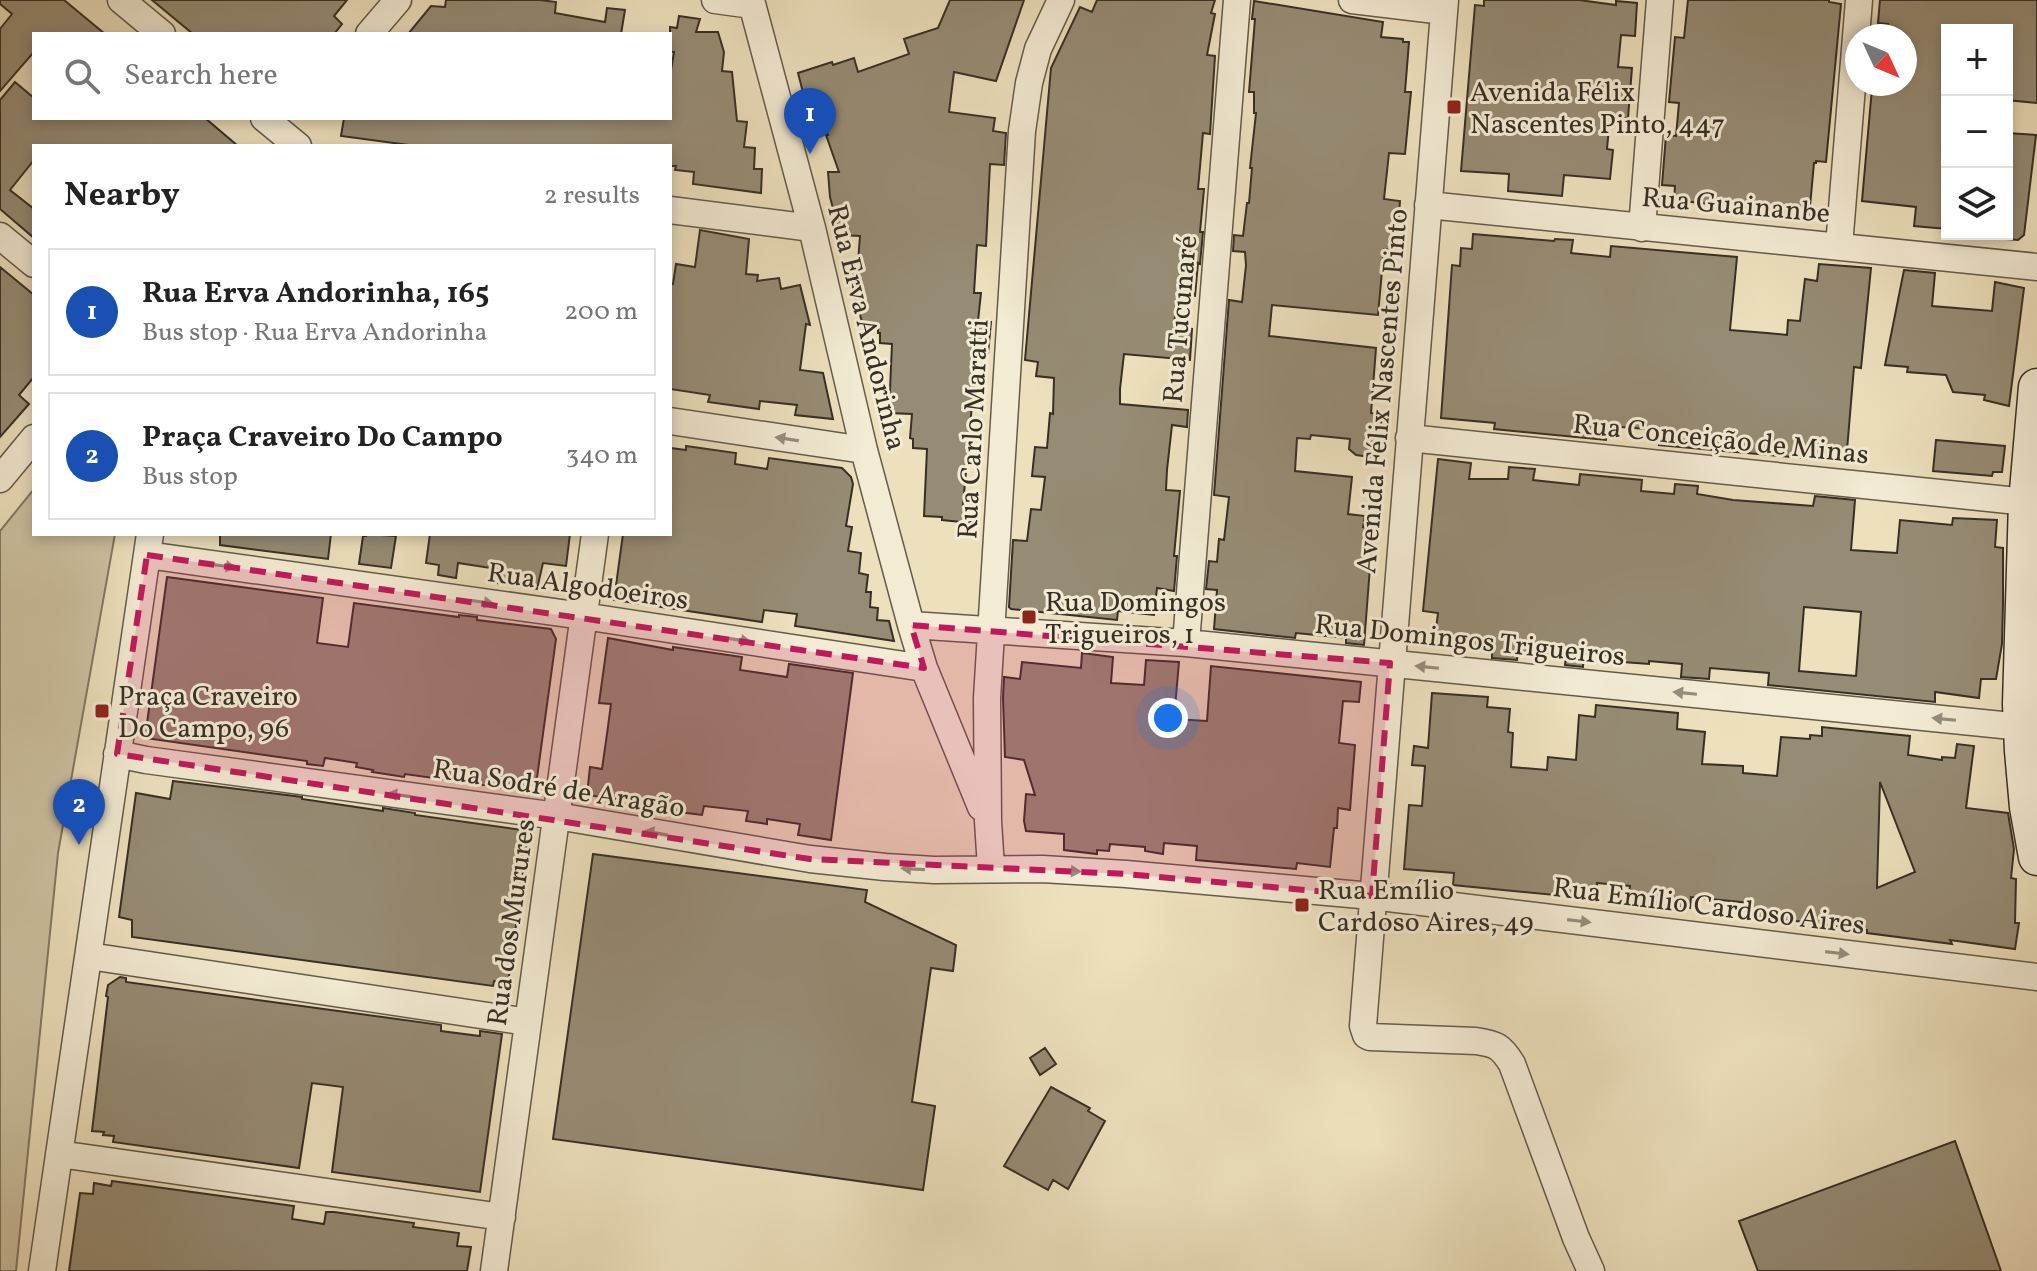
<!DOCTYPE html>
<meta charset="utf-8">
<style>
body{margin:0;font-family:Vollkorn,serif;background:#f6f6f6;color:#222}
.controls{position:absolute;right:24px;top:24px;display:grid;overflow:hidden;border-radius:0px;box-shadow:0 4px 12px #0003}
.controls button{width:72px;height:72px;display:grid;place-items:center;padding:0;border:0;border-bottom:2px solid #e0e0e0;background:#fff;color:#222;font:40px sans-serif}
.compass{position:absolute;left:1845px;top:24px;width:72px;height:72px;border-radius:50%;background:#fff;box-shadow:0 4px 12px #0003;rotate:134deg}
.you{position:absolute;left:1168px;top:718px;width:28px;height:28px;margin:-20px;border:6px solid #fff;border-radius:50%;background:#1a73e8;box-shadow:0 0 0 12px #1a73e833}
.badge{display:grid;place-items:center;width:52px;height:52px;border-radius:50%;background:#db2777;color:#fff;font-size:26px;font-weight:700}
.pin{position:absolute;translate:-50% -66px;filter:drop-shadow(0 2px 4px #0008)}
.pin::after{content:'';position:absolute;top:42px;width:28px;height:24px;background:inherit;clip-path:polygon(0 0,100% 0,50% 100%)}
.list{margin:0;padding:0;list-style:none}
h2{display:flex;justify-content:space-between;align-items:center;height:104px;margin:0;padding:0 32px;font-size:34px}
h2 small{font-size:26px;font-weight:400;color:#767676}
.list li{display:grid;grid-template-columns:52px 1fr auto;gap:24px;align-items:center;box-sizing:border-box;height:128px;margin:0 16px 16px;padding:0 16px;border:2px solid #e0e0e0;border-radius:0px}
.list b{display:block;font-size:30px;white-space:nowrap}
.list p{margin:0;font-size:26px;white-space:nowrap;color:#767676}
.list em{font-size:26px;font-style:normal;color:#767676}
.icon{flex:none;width:44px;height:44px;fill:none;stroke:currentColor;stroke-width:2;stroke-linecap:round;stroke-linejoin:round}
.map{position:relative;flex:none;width:2037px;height:1271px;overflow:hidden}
.search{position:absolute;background:#fff;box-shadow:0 4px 12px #0003;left:32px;top:32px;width:640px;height:88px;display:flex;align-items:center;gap:20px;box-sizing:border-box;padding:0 28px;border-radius:0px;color:#767676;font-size:30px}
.panel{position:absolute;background:#fff;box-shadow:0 4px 12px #0003;left:32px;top:144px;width:640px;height:392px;border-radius:0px}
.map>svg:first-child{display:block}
</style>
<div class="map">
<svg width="2037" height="1271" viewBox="0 0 2037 1271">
<rect width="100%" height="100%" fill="#ede0bd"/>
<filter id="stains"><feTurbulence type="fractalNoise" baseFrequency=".0025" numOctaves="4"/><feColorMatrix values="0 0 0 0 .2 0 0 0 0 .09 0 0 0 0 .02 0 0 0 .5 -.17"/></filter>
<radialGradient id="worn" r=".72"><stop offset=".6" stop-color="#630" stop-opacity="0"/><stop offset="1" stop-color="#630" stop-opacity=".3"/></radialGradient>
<path fill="#cec2a3" stroke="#827864" stroke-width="2" d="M34,489V534H115L58,853L16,1271H0V531Z"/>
<path fill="#968b74" stroke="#372f25" stroke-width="2" fill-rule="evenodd" d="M0,0H64L105,34H34V52L0,91V29L12,14L0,4Z
M152,0H347L334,16L342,24L334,34H193Z
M446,0H540L556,2L555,13L605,22L607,8L625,10L621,34H408L431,6L445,7Z
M950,0H1024L996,81L954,72L949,112L995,118L993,131L1006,133L1004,165L990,164L986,246L977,245L974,293H981L978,321L991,322L988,354L979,353L977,371H975L963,505H973L971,523L942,520V517L924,516L927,449L913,448V439L910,438L912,414L889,413L892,344L880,343V333H878V328H876L877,323L862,322L853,289L854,268L858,262L860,236L840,235L830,197L828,172H839L826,135H828L817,101L806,104L798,73L832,62L833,65L854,58L858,72L909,54L904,39L938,28Z
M1097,0H1215L1211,13L1215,14L1207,55L1215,56L1210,134L1203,133L1198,189H1204L1200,232H1203L1200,264L1198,263L1195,296L1177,294L1174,327L1192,329L1190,360L1124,354L1120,389V404L1188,410L1187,427L1172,425L1167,470L1166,490L1180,491L1174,556H1177L1174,591L1157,588L1154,615L1118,611L1117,620L1011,609L1009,607L1013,540L1027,541L1031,509L1041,510L1045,477L1032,476L1035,447L1047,448L1050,413L1053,414L1054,378L1036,376L1038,362L1025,360L1051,68L1080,7L1092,12Z
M1484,0H1579L1616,5V1L1637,3L1635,36L1621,35L1618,67L1632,68L1628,118L1610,117L1607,149L1613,150L1610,179L1564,175L1562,196L1508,191L1509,174L1461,171L1475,5L1484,6Z
M1688,0H1829V2L1841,4L1826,162L1816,161V163H1814L1809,217L1767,213L1768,208L1727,206L1674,200L1675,186L1662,185L1666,135L1676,136L1679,103L1669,102L1675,37L1684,38Z
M1880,0H2037V103L2007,100V30L1975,28V30H1947V229L1914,226L1916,207L1862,201L1872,88L1888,90V84H1905V36H1887L1888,24L1878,23Z
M1254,1L1383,22L1381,37L1403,39V42H1409L1405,92H1411L1405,154L1389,153L1384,199L1400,201L1396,250L1384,249L1378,315L1272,305L1269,336L1376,348L1371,413L1382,414L1378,458L1356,455L1349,449L1350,439L1311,435L1310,439L1297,438L1295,471L1352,477L1348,514L1365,516L1363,527L1373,528L1364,645L1346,643V638L1296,633L1295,638L1214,629L1217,590L1206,589L1209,561L1217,562L1219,539L1224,540L1229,497L1214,495L1229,300L1242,302L1246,265L1245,252L1233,251L1234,235L1243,236L1247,203H1249L1252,168H1250L1256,113H1254V92H1249L1255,19H1252Z
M679,16L700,19L696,32H718L724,52L722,71L732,72L737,121L747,122L744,147L755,148L754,169H762L761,193L693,184L694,172L675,170L676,166H670V146H416L341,136L344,118H670V76L674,52H670V27L677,28Z
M15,82L34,98V118H205L238,146H34V160L10,190L34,209V238L0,209V100Z
M2007,133L2036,135L2024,235L2018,240L2007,239Z
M700,230L749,239L746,274L758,275L757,281L779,278L781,289L800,285L810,325L806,324L800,370L823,373L833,419L795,415L797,405L760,401L759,409L708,402L710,395L670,389V284H673L676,264L695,267Z
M1473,234L1554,241L1555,239L1573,240L1571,253L1610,257L1611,246L1737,257L1730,330L1767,333L1787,335L1788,320L1800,321L1805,279L1817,281L1819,264L1871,268L1861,368L1854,367L1846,462L1659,445L1661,430L1607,426L1606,440L1494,429L1495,423L1441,418L1452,265L1460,266L1461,248L1472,249Z
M0,267L34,295V377L19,395L29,404L0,437Z
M1904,270L1935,273L1932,306L1992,311L1995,282L2024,288L2009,406L1984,400L1985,395L1953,392L1946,375L1907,372L1908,367L1885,365Z
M1936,440L2005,446L2002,472H1993L1992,476L1933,471Z
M686,446L736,453L735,464L767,469L769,458L842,468L851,477L853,484L846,526L852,527L848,551L861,553L859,573L868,575L866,592H871L870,607L878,608L877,620L889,621L894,641L795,626L797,614L764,610L762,622L614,600L623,534H670V448L686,450Z
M1438,459L1471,463L1469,479H1508L1509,467L1535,469L1533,480L1579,485L1580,474L1642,480L1641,491L1674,494L1675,484L1698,486L1697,494L1733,500L1813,506L1815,496L1855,500L1851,550L1897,553L1900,520L1952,525L1953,518L1997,520L1995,547L2003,548V604L2002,644L1996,679H1981L1979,698L1935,692V702L1768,685L1769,673L1710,668L1709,679L1681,677L1682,664L1649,661V664L1623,662V657L1584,653L1583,667L1565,665L1566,656L1518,652L1517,660L1492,658V651L1434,645L1438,613L1423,611ZM1804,607L1861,612L1856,676L1799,671Z
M220,534H331L328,559L220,545Z
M366,534L396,536L391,568L359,564L363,536H366Z
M430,534H570L566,566L543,563L537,589L489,582L491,568L458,563L456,578L438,575L439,565L426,563Z
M167,577L323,598L317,643L348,647L354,603L459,617V615L477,617V620L551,629L556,639L536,785L506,783L505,788L405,774L404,777L372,772L373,770L356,767L357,763L325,758L323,766L307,764V761L145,738Z
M608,638L673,650V647L742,657L740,670L787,677L789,664L853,673L831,840L798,835L800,824L767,819V824L746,821L748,811L704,806L702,815L671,811V807L587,795L590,767L602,769L607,734L611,704L599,703Z
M1082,653L1113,657L1111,683L1144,685L1146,660L1179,662L1174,719L1207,721L1211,666L1361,682L1359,702L1343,701L1339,743L1355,745L1350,810L1338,808L1337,828H1334L1330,867L1297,863L1296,869L1196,860L1197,846L1164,843L1163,854L1145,851V847L1110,844L1109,851L1097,850V854L1064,850V834L1026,831L1024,821L1026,794L1035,795L1024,760L1005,757L1003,698L1004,677L1020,679L1022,662L1081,668Z
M1432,693L1488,697L1487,707L1510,709L1508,732L1513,733L1511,767L1547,770L1548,757L1576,760L1579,715L1595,717L1596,705L1678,713L1677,729L1705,732L1702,764L1743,766V773L1777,776L1781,737L1810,739V735L1822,736V727L1910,736L1908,755L1942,760V757L1955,758L1957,744L1974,746L1966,808L2008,813L2014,849L2011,878L2016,879L2015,923H2019L2015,949L1950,940L1952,944L1867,933V930L1749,915L1750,903L1691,897L1690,908L1628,902L1630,886L1597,883L1596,899L1453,885L1454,873L1404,869L1409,805L1422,806L1425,766L1412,765L1414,746L1428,748ZM1880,782L1915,872L1877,888Z
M173,781L302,797V799L383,811V808L415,813V815L529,831L508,983L494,981L493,986L132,937V920L119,917L136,793L170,799Z
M593,854L867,890L865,902L956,945L953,971L931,968L912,1102L935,1106L923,1190L553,1139Z
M120,977L126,978V982L441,1025V1031L480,1036V1031L502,1034L480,1192L332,1172L343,1087L312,1083L299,1168L113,1142L114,1136L103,1135L104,1132L92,1131L108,997L106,996L108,985Z
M1045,1048L1056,1064L1040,1075L1030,1058Z
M1051,1087L1090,1108L1088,1111L1105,1121L1068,1189L1053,1180L1048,1190L1004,1166Z
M1955,1141L2001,1271H1758L1739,1221Z
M112,1181L294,1206L292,1219L324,1224L326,1212H334L414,1223L413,1227L459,1233L457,1246L471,1247L467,1271H69L80,1193L93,1194L94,1183L111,1186Z"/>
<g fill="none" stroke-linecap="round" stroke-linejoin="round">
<g stroke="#645b4b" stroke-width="29">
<path id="minor" d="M121,0L162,34
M715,0L752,5
M751,0L812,228L864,450L911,625L924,668L981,807
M1352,0L1444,11
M1445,0L1363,1026L1366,1035L1370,1037L1476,1041C1496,1044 1501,1046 1512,1064L1576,1238L1591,1271
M369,34L398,0
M264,118L298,146
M1428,205L2037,267
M670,210L812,228
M1642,228L1660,0
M0,236L34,264
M1839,246L1859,0
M670,421L864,450
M1409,438L2027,502
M0,479L34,438
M147,555L583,616L924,668
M911,625L1186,643L2022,727
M1186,643L1237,0
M117,754L146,760L557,816L810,859L885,867L934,870L1042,869L1126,874L1372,896L2037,977
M991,868L988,821L987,698L1022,131L1029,83L1038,49L1061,0
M89,956L528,1022
M59,1154L502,1217
M42,1271L150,534
M494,1271L595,534"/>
</g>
<g stroke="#372f25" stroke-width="39">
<path id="secondary" d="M2037,387L2027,502L2021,704L2023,751L2028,807L2037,857"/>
</g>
<use href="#minor" stroke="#f3ebd4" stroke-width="26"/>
<use href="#secondary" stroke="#f3ebd4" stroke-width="36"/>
</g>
<defs><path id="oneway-solid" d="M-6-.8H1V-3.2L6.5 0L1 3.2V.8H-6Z" transform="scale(2)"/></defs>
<g fill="#958d7c">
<use href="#oneway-solid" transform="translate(787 439) rotate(-171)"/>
<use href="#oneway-solid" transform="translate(224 566) rotate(8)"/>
<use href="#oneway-solid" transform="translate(482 602) rotate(8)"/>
<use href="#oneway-solid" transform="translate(739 640) rotate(9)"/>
<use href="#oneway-solid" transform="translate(1427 667) rotate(-174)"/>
<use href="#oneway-solid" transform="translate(1685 693) rotate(-174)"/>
<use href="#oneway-solid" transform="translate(1944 719) rotate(-174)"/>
<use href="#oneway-solid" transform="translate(399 795) rotate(-172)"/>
<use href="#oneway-solid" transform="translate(656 833) rotate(-170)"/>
<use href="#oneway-solid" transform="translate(913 869) rotate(-177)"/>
<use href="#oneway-solid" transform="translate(1069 871) rotate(3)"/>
<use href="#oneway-solid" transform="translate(1579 921) rotate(7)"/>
<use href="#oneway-solid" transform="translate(1837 953) rotate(7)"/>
</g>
<path fill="#c2185b" fill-opacity="0.2" stroke="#c2185b" stroke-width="6" stroke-dasharray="16 10" stroke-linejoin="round" d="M147,555L924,668L911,625L1390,663L1372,896L1126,874L810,859L117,754Z"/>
<g fill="#8f2418" stroke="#f3ebd4" stroke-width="3">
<rect x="1446" y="99" width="16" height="16" rx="4"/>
<rect x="1021" y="609" width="16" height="16" rx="4"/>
<rect x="94" y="703" width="16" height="16" rx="4"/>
<rect x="1294" y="897" width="16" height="16" rx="4"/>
</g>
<g text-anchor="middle" stroke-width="6" stroke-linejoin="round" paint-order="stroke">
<g font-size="28" fill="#372f25" stroke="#f3ebd4" text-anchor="start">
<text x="1470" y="101">Avenida Félix<tspan x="1470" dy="32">Nascentes Pinto, 447</tspan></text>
<text x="1045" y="611">Rua Domingos<tspan x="1045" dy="32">Trigueiros, 1</tspan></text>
<text x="118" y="705">Praça Craveiro<tspan x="118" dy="32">Do Campo, 96</tspan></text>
<text x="1318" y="899">Rua Emílio<tspan x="1318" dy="32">Cardoso Aires, 49</tspan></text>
</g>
<g font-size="28" fill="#372f25" stroke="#f3ebd4">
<text transform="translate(1736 204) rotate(5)" y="10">Rua Guainanbe</text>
<text transform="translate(1179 319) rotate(-85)" y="10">Rua Tucunaré</text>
<text transform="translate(868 327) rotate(76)" y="10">Rua Erva Andorinha</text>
<text transform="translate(1381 391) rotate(-85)" y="10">Avenida Félix Nascentes Pinto</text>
<text transform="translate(972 429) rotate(-87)" y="10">Rua Carlo Maratti</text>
<text transform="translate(1721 438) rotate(6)" y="10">Rua Conceição de Minas</text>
<text transform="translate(588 585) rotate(8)" y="10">Rua Algodoeiros</text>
<text transform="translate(1470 639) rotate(6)" y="10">Rua Domingos Trigueiros</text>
<text transform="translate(559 787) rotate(9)" y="10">Rua Sodré de Aragão</text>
<text transform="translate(1709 905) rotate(7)" y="10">Rua Emílio Cardoso Aires</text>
<text transform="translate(510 922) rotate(-82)" y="10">Rua dos Murures</text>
</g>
</g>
<rect width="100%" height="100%" filter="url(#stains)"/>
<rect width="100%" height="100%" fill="url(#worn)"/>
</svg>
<div class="controls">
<button>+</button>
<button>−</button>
<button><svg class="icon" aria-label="layers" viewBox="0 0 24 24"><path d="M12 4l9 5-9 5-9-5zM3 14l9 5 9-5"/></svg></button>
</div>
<svg class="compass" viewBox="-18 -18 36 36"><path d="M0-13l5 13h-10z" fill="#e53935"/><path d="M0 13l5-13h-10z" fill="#767676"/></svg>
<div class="you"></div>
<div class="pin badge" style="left:810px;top:154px;background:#1a4fb4">1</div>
<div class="pin badge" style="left:79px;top:845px;background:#1a4fb4">2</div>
<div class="search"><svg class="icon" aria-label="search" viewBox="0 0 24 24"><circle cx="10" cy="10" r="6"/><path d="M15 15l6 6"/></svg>Search here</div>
<section class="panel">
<h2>Nearby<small>2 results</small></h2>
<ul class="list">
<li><span class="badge" style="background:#1a4fb4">1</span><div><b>Rua Erva Andorinha, 165</b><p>Bus stop · Rua Erva Andorinha</p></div><em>200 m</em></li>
<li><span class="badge" style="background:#1a4fb4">2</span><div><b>Praça Craveiro Do Campo</b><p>Bus stop</p></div><em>340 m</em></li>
</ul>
</section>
</div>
